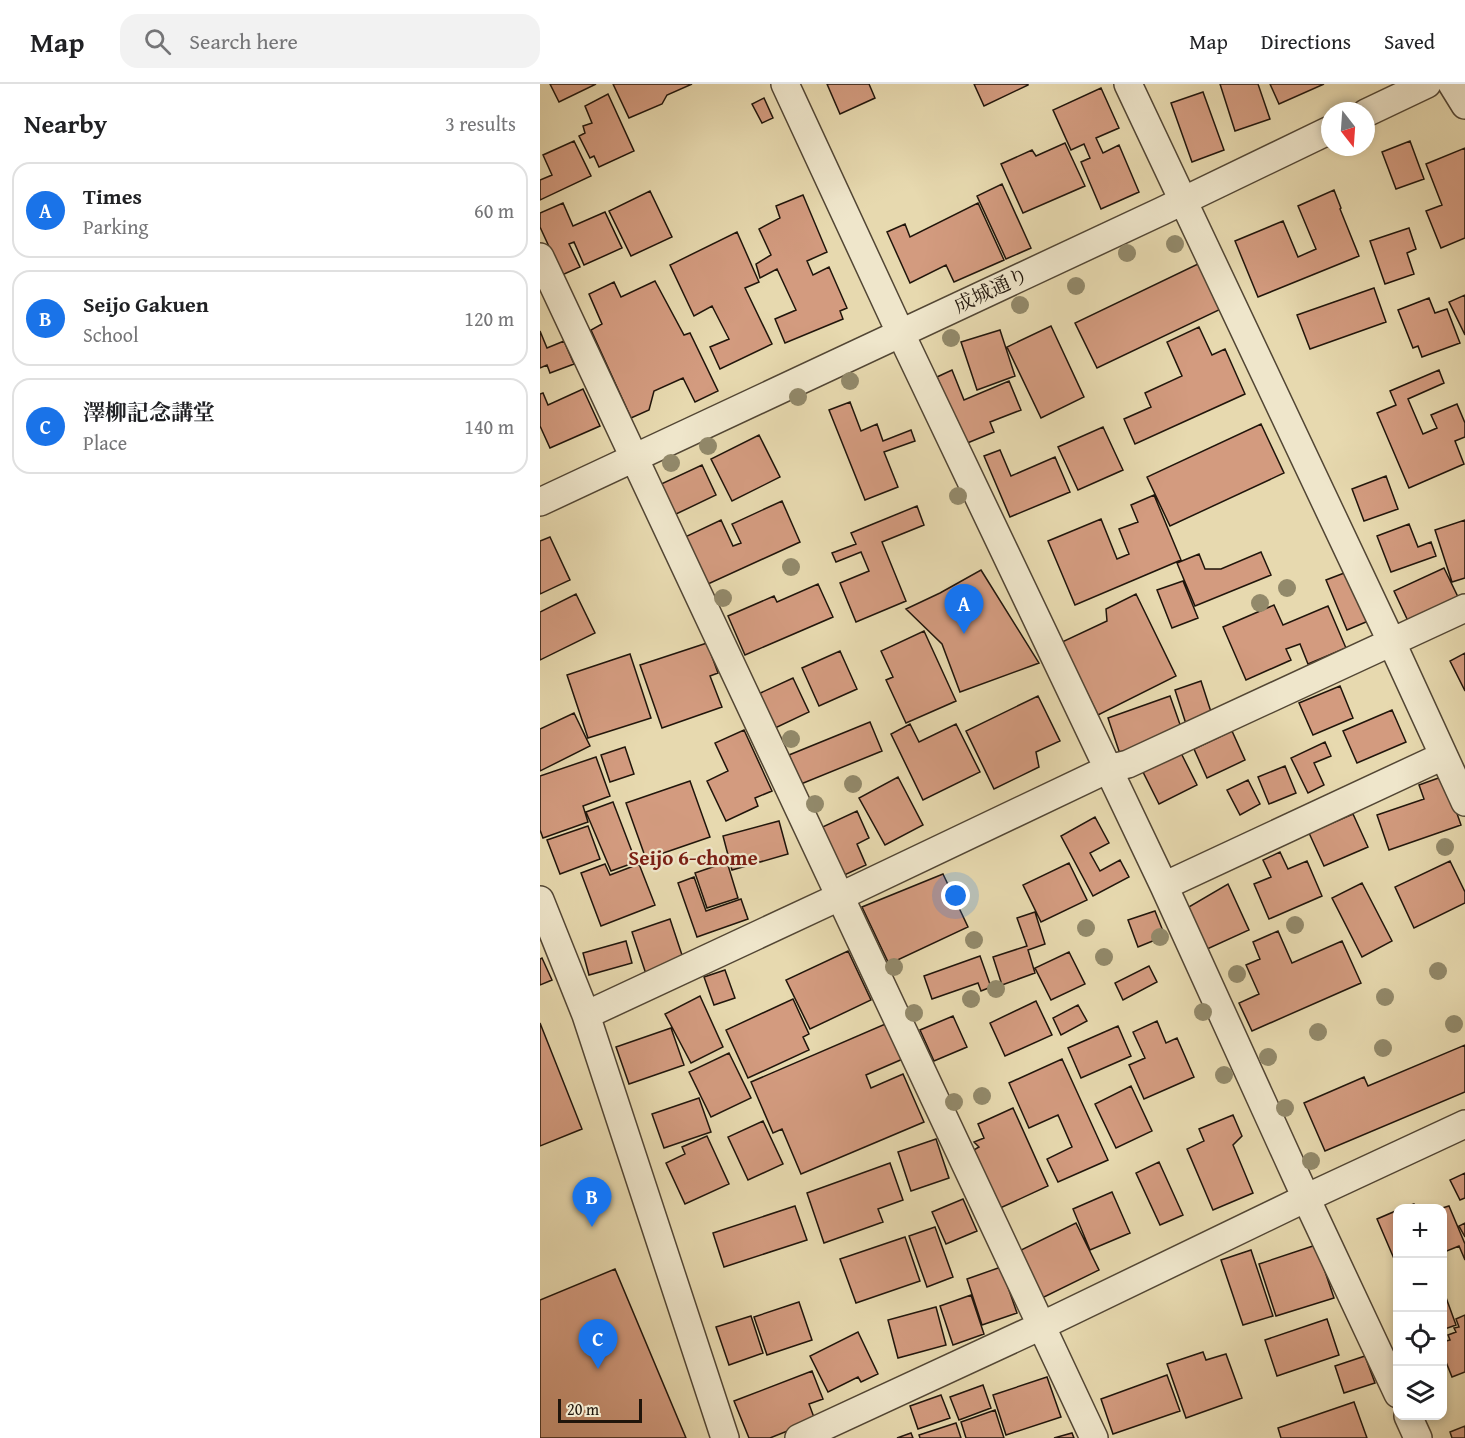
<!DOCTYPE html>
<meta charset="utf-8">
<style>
body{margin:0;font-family:"Gentium Book Plus","Noto Serif JP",serif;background:#f2f2f2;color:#202124}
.controls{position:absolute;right:18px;bottom:18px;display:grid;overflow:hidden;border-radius:12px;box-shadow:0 3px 9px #0003}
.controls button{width:54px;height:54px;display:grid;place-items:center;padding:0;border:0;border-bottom:2px solid #e0e0e0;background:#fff;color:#202124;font:30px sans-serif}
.compass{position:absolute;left:781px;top:18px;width:54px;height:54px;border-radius:50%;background:#fff;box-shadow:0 3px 9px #0003;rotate:163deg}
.scale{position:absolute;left:18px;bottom:15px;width:84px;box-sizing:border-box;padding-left:6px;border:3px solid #20150b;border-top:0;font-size:16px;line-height:21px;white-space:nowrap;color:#20150b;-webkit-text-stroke:4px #efe6cb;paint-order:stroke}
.you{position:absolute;left:416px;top:812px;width:21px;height:21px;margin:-15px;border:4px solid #fff;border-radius:50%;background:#1a73e8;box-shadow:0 0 0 9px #1a73e833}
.badge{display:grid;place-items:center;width:39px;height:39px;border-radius:50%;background:#1a73e8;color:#fff;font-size:20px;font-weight:700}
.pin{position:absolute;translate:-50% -50px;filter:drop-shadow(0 2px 3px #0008)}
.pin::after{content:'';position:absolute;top:32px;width:21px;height:18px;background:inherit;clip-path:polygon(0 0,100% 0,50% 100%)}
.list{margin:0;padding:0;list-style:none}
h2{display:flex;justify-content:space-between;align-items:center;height:78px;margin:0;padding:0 24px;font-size:26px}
h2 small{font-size:20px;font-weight:400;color:#757577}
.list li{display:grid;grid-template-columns:39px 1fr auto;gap:18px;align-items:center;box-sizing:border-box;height:96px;margin:0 12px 12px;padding:0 12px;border:2px solid #e0e0e0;border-radius:18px}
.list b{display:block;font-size:22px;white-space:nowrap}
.list p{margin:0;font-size:20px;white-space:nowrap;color:#757577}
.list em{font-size:20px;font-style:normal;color:#757577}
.icon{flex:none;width:33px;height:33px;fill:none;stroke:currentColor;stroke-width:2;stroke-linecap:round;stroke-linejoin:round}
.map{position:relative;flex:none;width:925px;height:1354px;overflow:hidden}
header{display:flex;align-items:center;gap:36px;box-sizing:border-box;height:84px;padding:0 30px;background:#fff;border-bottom:2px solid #e0e0e0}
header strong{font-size:28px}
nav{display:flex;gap:33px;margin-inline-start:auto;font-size:21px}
.search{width:420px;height:54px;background:#f2f2f2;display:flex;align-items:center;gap:15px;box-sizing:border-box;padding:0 21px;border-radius:18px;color:#757577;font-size:22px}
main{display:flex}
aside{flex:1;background:#fff}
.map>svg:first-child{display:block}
</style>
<header>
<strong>Map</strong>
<div class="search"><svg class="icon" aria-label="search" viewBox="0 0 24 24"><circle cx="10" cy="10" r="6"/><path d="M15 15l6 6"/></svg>Search here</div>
<nav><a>Map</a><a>Directions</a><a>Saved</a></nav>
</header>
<main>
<aside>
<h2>Nearby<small>3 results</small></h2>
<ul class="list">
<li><span class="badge">A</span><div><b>Times</b><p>Parking</p></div><em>60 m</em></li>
<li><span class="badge">B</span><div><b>Seijo Gakuen</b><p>School</p></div><em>120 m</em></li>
<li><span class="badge">C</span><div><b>澤柳記念講堂</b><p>Place</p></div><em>140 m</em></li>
</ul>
</aside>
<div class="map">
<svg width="925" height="1354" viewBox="0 0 925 1354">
<rect width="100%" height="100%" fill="#e7d9af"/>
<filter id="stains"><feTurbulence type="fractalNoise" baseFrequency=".00333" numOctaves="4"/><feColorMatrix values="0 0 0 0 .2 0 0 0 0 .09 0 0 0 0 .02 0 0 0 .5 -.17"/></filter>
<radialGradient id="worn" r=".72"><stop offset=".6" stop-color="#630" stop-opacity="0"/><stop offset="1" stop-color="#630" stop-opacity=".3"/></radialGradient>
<path fill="#d39b7f" stroke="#20150b" stroke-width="1.5" d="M10,0H56L19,18Z
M73,0H152L127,11L122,20L89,34Z
M287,0H329L335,14L300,30Z
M434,0H488V1L444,22Z
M680,0H718L730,35L695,47Z
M730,0H784L739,20Z
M561,4L579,44L556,54L563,69L579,61L599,108L561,125L541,78L550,74L544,60L531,66L513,26Z
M663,8L684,66L652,78L631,19Z
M68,10L94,67L59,83L54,72L50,74L39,52L45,49L43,42L52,39L45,22Z
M224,14L233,34L222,39L212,20Z
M34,57L51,92L0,116V96L12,91L3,71Z
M870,57L884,95L856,105L842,68Z
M525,59L545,102L483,129L461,80L492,66L496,72Z
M925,64V154L901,164L886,127L902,121L886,80Z
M462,100L491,164L466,175L437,112Z
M794,106L801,124L800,125L819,172L718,213L695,157L743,137L758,173L776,165L758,122Z
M110,107L132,153L91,172L69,127Z
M263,111L287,168L267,177L273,191L289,183L307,224L300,227L303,235L245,259L235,235L256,226L237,185L220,194L216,180L231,171L219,145L240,134L236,122Z
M23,119L33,142L65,128L82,164L44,181L34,158L29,160L40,183L22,191L0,143V129Z
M438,119L464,176L414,198L406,181L370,199L347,148L365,140L370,153Z
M869,144L876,165L867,169L874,190L845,200L830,157Z
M197,148L219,198L205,204L232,260L180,285L170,263L189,255L172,222L154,232L130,181Z
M660,179L681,225L557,284L535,239Z
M115,197L144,251L150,249L178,307L155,318L143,294L114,307L109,326L91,334L51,246L62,240L49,210L74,198L81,213Z
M834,204L846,238L770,265L757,231Z
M925,211V251L909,218Z
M889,214L895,229L907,225L920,259L882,273L878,262L873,264L858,226Z
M511,242L544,313L501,334L467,263Z
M659,243L672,271L685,265L705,310L595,360L584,335L611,323L605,309L642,292L627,258Z
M460,246L475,292L437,306L421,258Z
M0,247L7,264L24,257L34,280L10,289L7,281L0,284Z
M412,286L424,316L469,297L481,326L450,338L454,348L425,360L397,293Z
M899,286L904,299L868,315L883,350L897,344L891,331L917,320L925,339V353L915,357L924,380L869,404L837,329L856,321L850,307Z
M43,305L60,342L10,364L0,342V310L3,309L8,321Z
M310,318L321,347L337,340L343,357L371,346L375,357L344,368L358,403L325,416L289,326Z
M721,340L744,389L630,442L607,393Z
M563,343L583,386L538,406L518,363Z
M219,351L240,393L192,417L171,375Z
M460,366L471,392L515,373L530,408L470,433L444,372Z
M162,381L176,411L134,431L119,401Z
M846,392L858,425L824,437L812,405Z
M614,411L641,476L535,521L508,457L561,435L577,475L589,470L579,445L598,438L591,421Z
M242,417L260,458L168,500L145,453L181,436L193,462L201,459L192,440Z
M377,422L384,441L342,458L366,517L316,538L300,499L329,487L321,468L296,478L292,469L316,460L311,449Z
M925,436V494L912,498L895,446Z
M869,440L878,463L891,458L896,472L851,488L837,452Z
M10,453L30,496L0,510V457Z
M721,468L731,491L655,522L637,479L659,470L665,485H681Z
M904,484L918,513L868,537L854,507Z
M441,486L499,579L420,608L402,560L366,525L400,509Z
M812,486L833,535L807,546L786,496Z
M643,497L658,534L632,544L617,506Z
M278,500L293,533L205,571L188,532L234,512L237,518Z
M36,510L55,549L0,576V528Z
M596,510L636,592L558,631L522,558L567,537L566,525Z
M734,521L743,541L788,522L806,564L768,580L760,560L746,565L751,576L706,596L683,543Z
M384,547L416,617L366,639L346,596L353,593L341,567Z
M167,559L178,589L170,592L182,623L122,644L100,581Z
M300,567L317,605L279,622L262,584Z
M925,569V607L910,577Z
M90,570L111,634L48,654L27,591Z
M253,594L269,628L233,645L216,611Z
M661,597L673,634L647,643L635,606Z
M800,602L813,634L773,651L759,619Z
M498,612L520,657L496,668L499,683L454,705L426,647Z
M630,612L643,649L580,670L568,634Z
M852,626L866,658L817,679L803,647Z
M34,629L50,662L0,687V645Z
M330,638L342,667L261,700L249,671Z
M370,640L379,658L416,640L440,688L383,716L351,650Z
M204,646L232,707L215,714L218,722L186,737L167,697L188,687L175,659Z
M692,647L705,676L667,694L654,665Z
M785,658L791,672L774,679L784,701L768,709L751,674Z
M85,663L94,690L70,698L61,671Z
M640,667L657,701L619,720L602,686Z
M56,673L70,712L43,722L48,738L3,754L0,746V692Z
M745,682L756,709L729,720L718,693Z
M904,692L921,741L849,766L837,731L884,715L879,701Z
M358,693L383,741L345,761L319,714Z
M708,696L720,720L700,731L687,706Z
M150,697L170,753L106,775L86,719Z
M73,718L96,778L71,787L46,728Z
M317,727L329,754L317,760L326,781L298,794L276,746Z
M813,730L828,763L784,782L769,749Z
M555,733L569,759L550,769L560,787L580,776L589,793L553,812L521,752Z
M239,737L248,770L192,786L183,752Z
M48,742L60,775L20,790L7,756Z
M740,768L748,785L767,777L782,812L729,835L714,800L731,793L723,776Z
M910,777L925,808V819L874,844L855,803Z
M187,778L198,814L167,824L155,789Z
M529,779L547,816L501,838L483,801Z
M65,780L70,791L99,780L115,821L61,842L41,789Z
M403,790L428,843L349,880L322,823Z
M154,793L166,827L201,815L208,835L157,853L138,799Z
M822,799L852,857L822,873L792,814Z
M688,800L709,846L665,866L647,824Z
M615,827L625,852L598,863L588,836Z
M495,828L505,860L488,866L495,889L462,901L453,873L487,862L477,834Z
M130,835L145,880L107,893L92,848Z
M738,847L752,879L802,857L821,899L712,947L699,919L719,910L706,881L720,875L713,858Z
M86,857L92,879L49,891L43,869Z
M308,867L331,916L270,945L246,896Z
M529,868L545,900L511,916L495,884Z
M440,872L451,903L441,907L438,899L392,915L384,892Z
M2,874L12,896L0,901V875Z
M609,882L617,898L583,916L575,899Z
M185,886L195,914L174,921L164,893Z
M160,912L183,963L151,979L125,930Z
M253,915L269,950L263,953L269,966L208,994L186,946Z
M496,917L512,951L465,972L450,939Z
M538,921L547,937L521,951L513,934Z
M413,932L427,963L394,977L380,946Z
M617,937L626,959L637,954L654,993L604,1015L589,981L605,974L593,948Z
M350,938L365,974L326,991L331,1004L363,990L384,1038L261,1090L242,1045L233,1049L211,998Z
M0,939L42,1045L0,1062Z
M578,942L591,972L541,994L528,964Z
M131,944L144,981L89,1000L76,963Z
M925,961V1008L785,1067L764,1019L824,993L828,1002Z
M189,969L211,1014L171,1033L149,988Z
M522,975L568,1076L518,1098L507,1075L532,1063L518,1031L489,1044L469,999Z
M591,1002L612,1047L576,1064L555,1020Z
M159,1014L171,1048L124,1064L112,1030Z
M473,1024L508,1102L458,1125L432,1067L439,1063L434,1058L444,1054L438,1040Z
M693,1031L702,1052L693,1061L713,1109L673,1126L647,1065L664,1057L659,1045Z
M223,1037L243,1080L208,1096L188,1053Z
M167,1052L189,1100L145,1120L126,1079L145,1070L142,1063Z
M396,1055L409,1094L371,1107L358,1068Z
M619,1078L643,1131L620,1141L596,1089Z
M350,1079L363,1116L338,1125L343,1138L284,1159L267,1109Z
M925,1089V1114L920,1116L910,1096Z
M572,1108L590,1149L550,1166L533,1125Z
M423,1115L437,1147L406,1160L392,1128Z
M874,1120L876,1124H862Z
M255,1122L267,1156L184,1183L173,1149Z
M909,1122L925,1160V1176L919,1162L902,1169V1124Z
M858,1126V1184L837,1135Z
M536,1139L559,1186L500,1215L477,1168Z
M925,1139V1153L919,1142Z
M395,1143L413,1193L387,1203L369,1152Z
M365,1153L380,1197L316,1219L300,1175Z
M776,1161L794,1214L736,1232L719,1180Z
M711,1166L733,1232L703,1241L681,1176Z
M461,1183L477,1229L442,1241L427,1195Z
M75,1185L146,1354H0V1216Z
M902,1208H904L916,1241L902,1246Z
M431,1211L444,1250L413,1261L400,1222Z
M259,1218L272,1256L227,1271L214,1233Z
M396,1223L406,1261L358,1274L348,1236Z
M925,1231V1288L912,1293L902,1268V1258L910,1256L908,1251L916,1248L914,1244L919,1243L916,1235Z
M211,1232L223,1269L189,1281L176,1243Z
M787,1235L799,1271L737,1292L725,1256Z
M318,1248L338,1290L321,1298L318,1293L288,1308L270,1272Z
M663,1268L666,1276L686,1270L702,1314L646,1334L627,1280Z
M825,1272L835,1299L804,1309L795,1282Z
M272,1287L283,1315L269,1320L275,1336L230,1354H209L194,1317Z
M627,1291L640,1327L573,1350L561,1315Z
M507,1293L521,1333L466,1351L453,1311Z
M443,1301L451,1324L419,1336L410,1313Z
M401,1311L410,1334L378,1345L370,1322Z
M814,1318L827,1354H741L738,1344Z
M455,1326L464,1354H426L421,1338Z
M416,1339L421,1354H380L379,1351Z
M925,1342V1354H912L910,1348Z
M371,1349L373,1354H357Z
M532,1349L534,1354H514Z"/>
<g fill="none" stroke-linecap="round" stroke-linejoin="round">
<g stroke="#524634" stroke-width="30">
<path id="minor" d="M245,0L360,248L624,802L766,1114L858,1310
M588,0L852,559L925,718
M912,0L925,21
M826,29L887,0
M0,173L554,1354
M0,418L622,127L790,46
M624,802L903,672
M0,816L46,931L185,1354
M46,931L299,813L568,685L588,680L925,524
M868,1332L878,1354
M259,1354L501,1242L766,1114L925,1040"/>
</g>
<use href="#minor" stroke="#efe6cb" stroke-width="27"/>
</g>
<g fill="#92896a">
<circle cx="635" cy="160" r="9"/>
<circle cx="587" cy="169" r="9"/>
<circle cx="536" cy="202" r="9"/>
<circle cx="480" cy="221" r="9"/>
<circle cx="411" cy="254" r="9"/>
<circle cx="310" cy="297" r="9"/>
<circle cx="258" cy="313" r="9"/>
<circle cx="168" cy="362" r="9"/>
<circle cx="131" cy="379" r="9"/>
<circle cx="418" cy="412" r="9"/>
<circle cx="251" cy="483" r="9"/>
<circle cx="747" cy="504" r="9"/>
<circle cx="183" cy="514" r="9"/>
<circle cx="720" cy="519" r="9"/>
<circle cx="251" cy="655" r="9"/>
<circle cx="313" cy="700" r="9"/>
<circle cx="275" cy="720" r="9"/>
<circle cx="905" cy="763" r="9"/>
<circle cx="755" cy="841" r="9"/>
<circle cx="546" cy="844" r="9"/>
<circle cx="620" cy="853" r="9"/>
<circle cx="434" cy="856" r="9"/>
<circle cx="564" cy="873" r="9"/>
<circle cx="354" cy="883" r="9"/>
<circle cx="898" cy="887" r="9"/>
<circle cx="697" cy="890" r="9"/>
<circle cx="456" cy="905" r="9"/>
<circle cx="845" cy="913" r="9"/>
<circle cx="431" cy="915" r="9"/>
<circle cx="663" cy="928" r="9"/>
<circle cx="374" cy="929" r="9"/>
<circle cx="914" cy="940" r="9"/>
<circle cx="778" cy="948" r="9"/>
<circle cx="843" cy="964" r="9"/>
<circle cx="728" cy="973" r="9"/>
<circle cx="684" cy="991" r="9"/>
<circle cx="442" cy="1012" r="9"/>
<circle cx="414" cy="1018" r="9"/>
<circle cx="745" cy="1024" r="9"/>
<circle cx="771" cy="1077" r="9"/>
</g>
<g text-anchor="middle" stroke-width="4.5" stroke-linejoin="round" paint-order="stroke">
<g font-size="20" fill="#20150b" stroke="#efe6cb">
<text transform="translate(451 206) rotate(-25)" y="7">成城通り</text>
</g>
<g font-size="21" font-weight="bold" fill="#7a1f14" stroke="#efe6cb">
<text x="153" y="781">Seijo 6-chome</text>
</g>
</g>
<rect width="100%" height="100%" filter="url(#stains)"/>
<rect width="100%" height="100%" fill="url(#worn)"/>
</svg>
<div class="controls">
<button>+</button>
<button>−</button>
<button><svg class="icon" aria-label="locate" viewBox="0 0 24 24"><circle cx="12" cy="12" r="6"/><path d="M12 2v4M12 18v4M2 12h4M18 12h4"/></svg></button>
<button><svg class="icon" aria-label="layers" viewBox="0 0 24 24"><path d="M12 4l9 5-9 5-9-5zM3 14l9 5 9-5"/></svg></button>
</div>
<svg class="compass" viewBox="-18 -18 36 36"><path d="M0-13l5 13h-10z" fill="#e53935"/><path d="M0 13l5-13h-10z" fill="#757577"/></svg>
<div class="scale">20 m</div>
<div class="you"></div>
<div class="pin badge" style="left:424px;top:550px">A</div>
<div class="pin badge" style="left:52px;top:1143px">B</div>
<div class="pin badge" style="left:58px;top:1285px">C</div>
</div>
</main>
